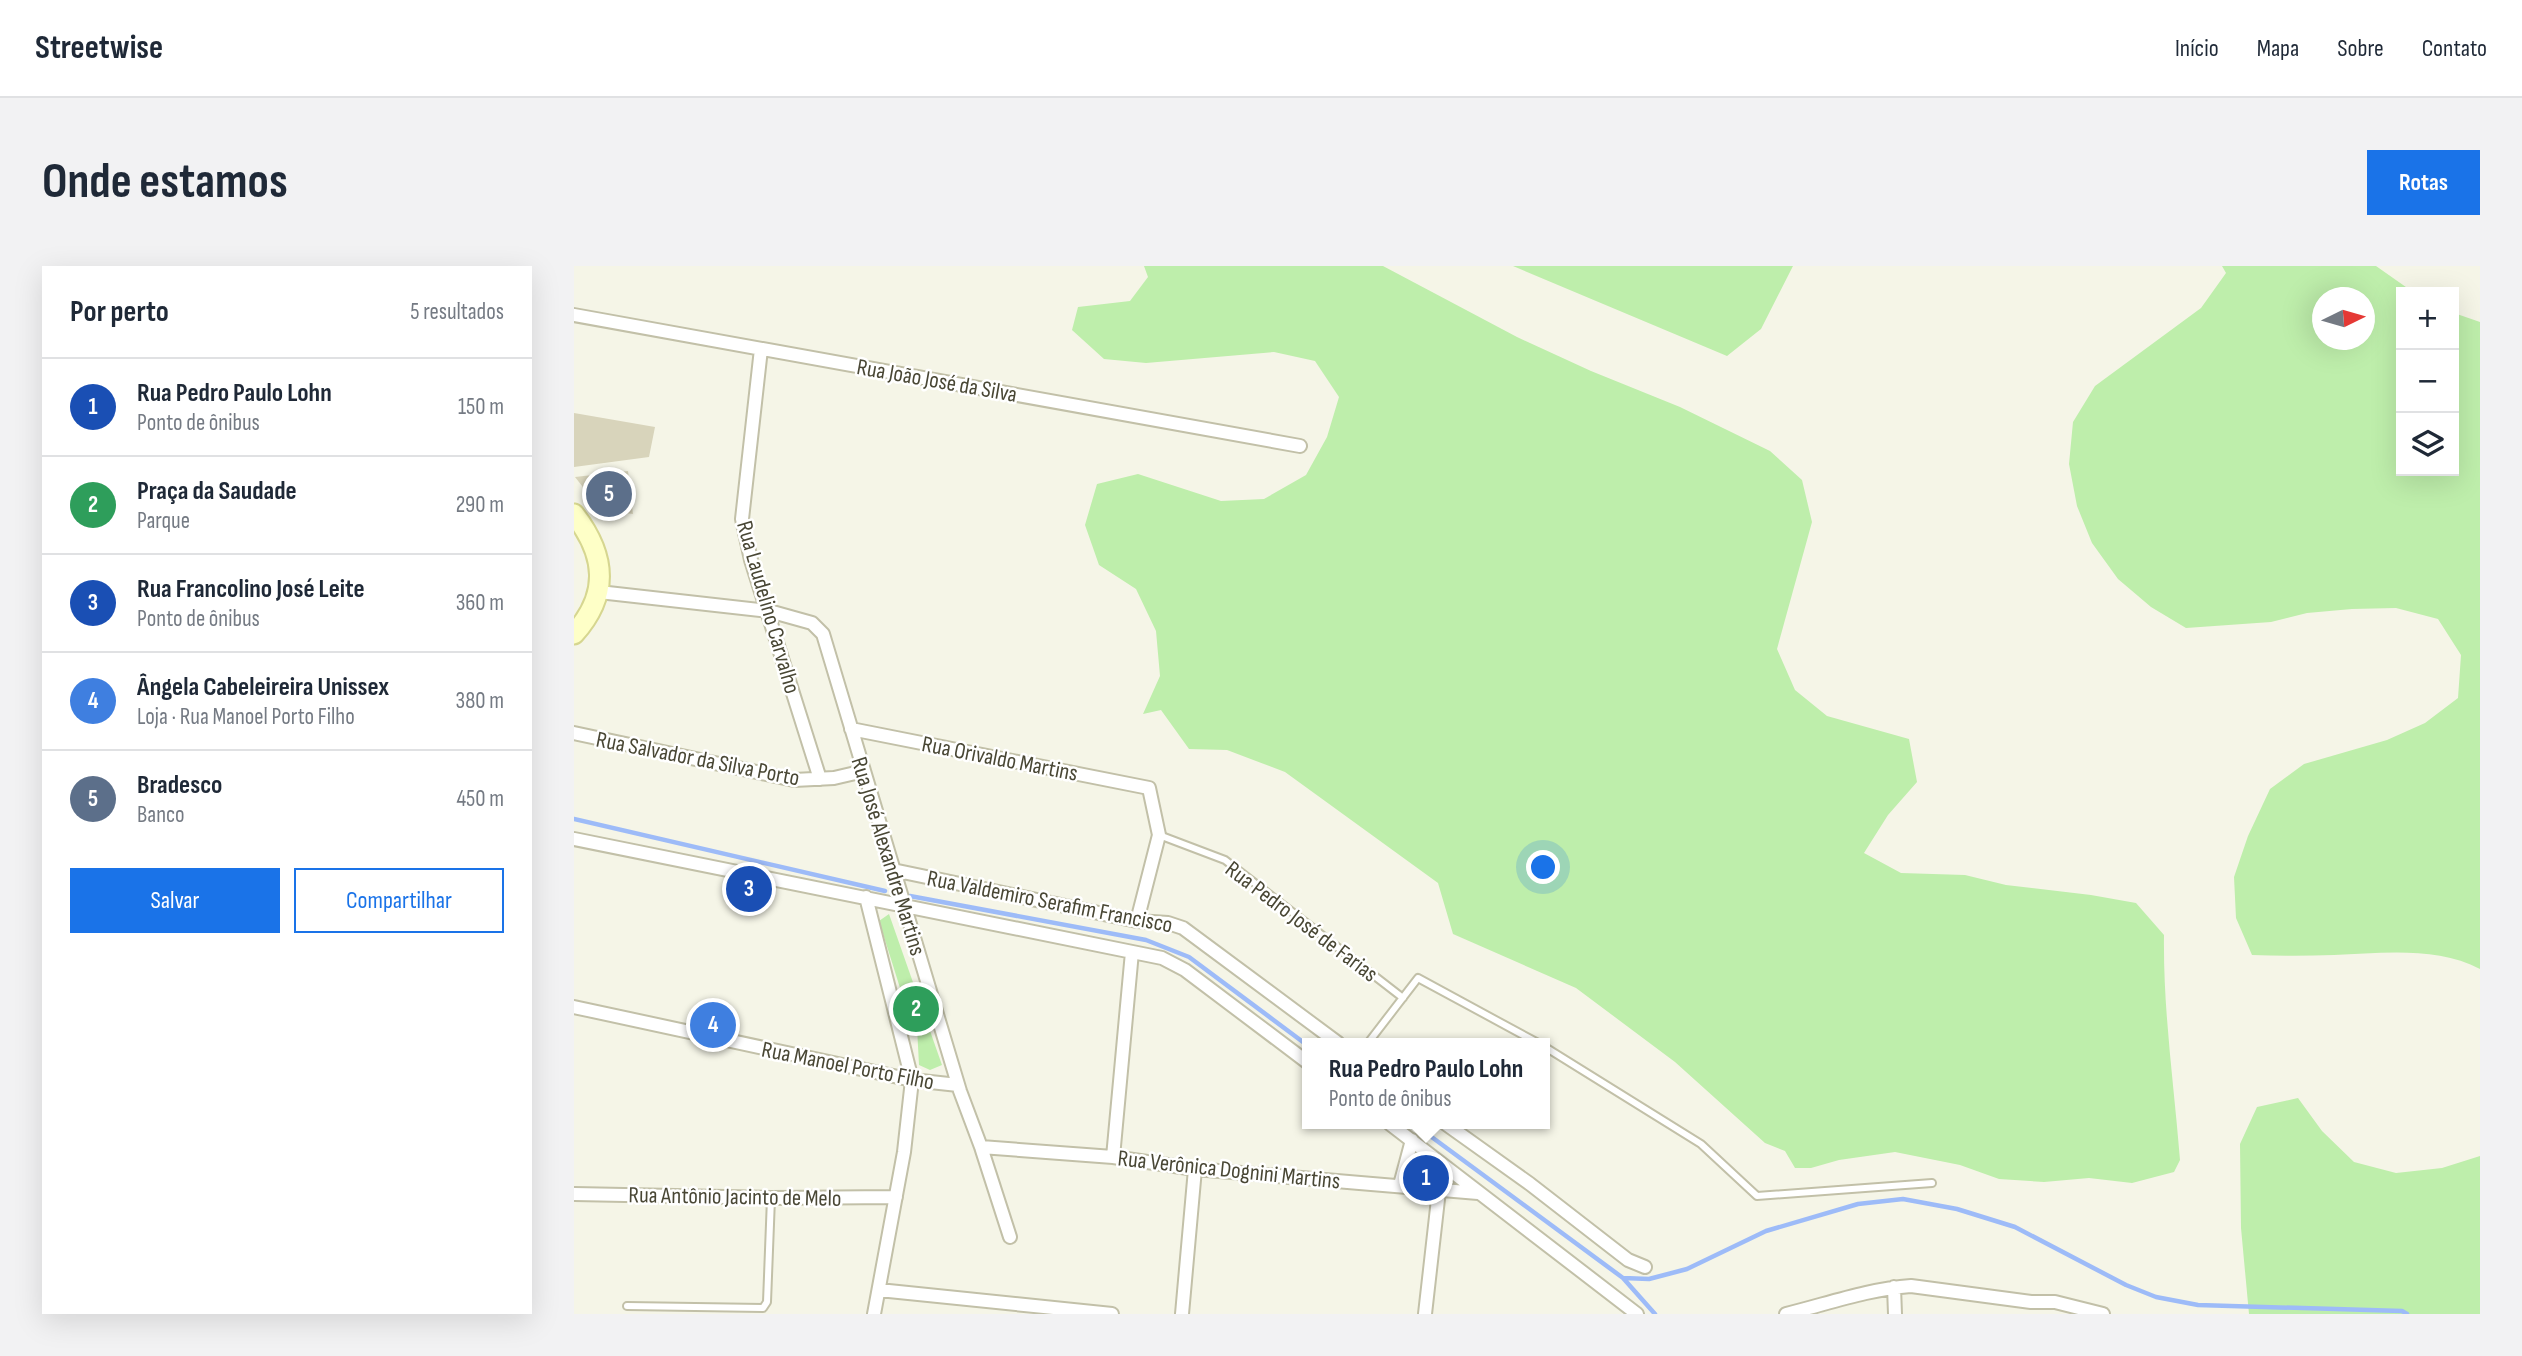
<!DOCTYPE html>
<html lang="pt">
<meta charset="utf-8">
<style>
body{margin:0;font-family:"Sofia Sans Condensed",sans-serif;background:#f2f2f3;color:#1f2937}
.controls{position:absolute;right:21px;top:21px;display:grid;overflow:hidden;border-radius:0px;box-shadow:0 7px 28px #0002}
.controls button{width:63px;height:63px;display:grid;place-items:center;padding:0;border:0;border-bottom:2px solid #e0e1e3;background:#fff;color:#1f2937;font:35px sans-serif}
.compass{position:absolute;left:1738px;top:21px;width:63px;height:63px;border-radius:50%;background:#fff;box-shadow:0 7px 28px #0002;rotate:85deg}
.you{position:absolute;left:970px;top:602px;width:24px;height:24px;margin:-18px;border:5px solid #fff;border-radius:50%;background:#1a73e8;box-shadow:0 0 0 10px #1a73e833}
.badge{display:grid;place-items:center;width:46px;height:46px;border-radius:50%;background:#1a73e8;color:#fff;font-size:23px;font-weight:700}
.pin{position:absolute;translate:-50% -50%;border:4px solid #fff;box-shadow:0 2px 7px #0006}
.popup{position:absolute;left:728px;top:772px;width:248px;height:91px;box-sizing:border-box;display:grid;place-content:center;border-radius:0px;background:#fff;filter:drop-shadow(0 2px 5px #0005);font-size:23px;white-space:nowrap;color:#747a83}
.popup b{font-size:26px;color:#1f2937}
.popup::after{content:'';position:absolute;left:50%;top:100%;margin-left:-14px;border:14px solid transparent;border-top-color:#fff}
.list{margin:0;padding:0;list-style:none}
h2{display:flex;justify-content:space-between;align-items:center;height:91px;margin:0;padding:0 28px;font-size:30px}
h2 small{font-size:23px;font-weight:400;color:#747a83}
.list li{display:grid;grid-template-columns:46px 1fr auto;gap:21px;align-items:center;box-sizing:border-box;height:98px;padding:0 28px;border-top:2px solid #e0e1e3}
.list b{display:block;font-size:26px;white-space:nowrap}
.list p{margin:0;font-size:23px;white-space:nowrap;color:#747a83}
.list em{font-size:23px;font-style:normal;color:#747a83}
.actions{display:flex;gap:14px;padding:21px 28px}
.actions a{flex:1;padding:16px 0;border:2px solid #1a73e8;border-radius:0px;text-align:center;font-size:24px;color:#1a73e8}
.actions .main{background:#1a73e8;color:#fff}
.icon{flex:none;width:38px;height:38px;fill:none;stroke:currentColor;stroke-width:2;stroke-linecap:round;stroke-linejoin:round}
.map{position:relative;flex:none;width:1906px;height:1048px;overflow:hidden;border-radius:0px}
header{display:flex;align-items:center;gap:42px;box-sizing:border-box;height:98px;padding:0 35px;background:#fff;border-bottom:2px solid #e0e1e3}
header strong{font-size:33px}
nav{display:flex;gap:38px;margin-inline-start:auto;font-size:24px}
.intro{display:flex;align-items:center;justify-content:space-between;box-sizing:border-box;height:168px;padding:0 42px}
h1{margin:0;font-size:49px}
.button{padding:18px 32px;border-radius:0px;background:#1a73e8;color:#fff;font-size:24px;font-weight:700}
main{display:flex;gap:42px;padding:0 42px}
aside{flex:1;background:#fff;border-radius:0px;box-shadow:0 7px 28px #0002}
.map>svg:first-child{display:block}
</style>
<header>
<strong>Streetwise</strong>
<nav><a>Início</a><a>Mapa</a><a>Sobre</a><a>Contato</a></nav>
</header>
<div class="intro"><h1>Onde estamos</h1><a class="button">Rotas</a></div>
<main>
<aside>
<h2>Por perto<small>5 resultados</small></h2>
<ul class="list">
<li><span class="badge" style="background:#1a4fb4">1</span><div><b>Rua Pedro Paulo Lohn</b><p>Ponto de ônibus</p></div><em>150 m</em></li>
<li><span class="badge" style="background:#2e9e5b">2</span><div><b>Praça da Saudade</b><p>Parque</p></div><em>290 m</em></li>
<li><span class="badge" style="background:#1a4fb4">3</span><div><b>Rua Francolino José Leite</b><p>Ponto de ônibus</p></div><em>360 m</em></li>
<li><span class="badge" style="background:#3f7fe0">4</span><div><b>Ângela Cabeleireira Unissex</b><p>Loja · Rua Manoel Porto Filho</p></div><em>380 m</em></li>
<li><span class="badge" style="background:#5c6f8a">5</span><div><b>Bradesco</b><p>Banco</p></div><em>450 m</em></li>
</ul>
<div class="actions"><a class="main">Salvar</a><a>Compartilhar</a></div>
</aside>
<div class="map">
<svg width="1906" height="1048" viewBox="0 0 1906 1048">
<rect width="100%" height="100%" fill="#f5f5e7"/>
<path fill="#beeeab" fill-rule="evenodd" d="M570,0H809L943,71L1017,105L1106,141L1196,185L1228,214L1238,256L1203,383L1221,424L1253,450L1335,473L1343,516L1314,549L1290,587L1327,607L1391,609L1432,619L1517,629L1562,637L1590,669C1589,745 1600,818 1606,894L1600,906L1558,917L1515,912L1470,916L1425,913L1386,899L1321,886L1265,894L1237,902H1221L1211,885L1191,877L1101,796L1002,722L879,668L864,617L711,506L653,484L615,483L587,444L569,448L586,410L582,365L562,323L525,299L511,259L523,218L564,208L647,235L690,233L732,209L753,171L765,131L741,95L700,86L572,97L530,93L498,64L504,41L556,35L574,11Z
M939,0H1219L1187,63L1153,90Z
M1648,0H1802L1839,26H1827V205H1880V47L1906,56V703C1863,680 1807,687 1760,689C1733,690 1705,690 1678,689L1662,652L1660,611L1674,570L1696,523L1730,498L1813,474L1851,457L1884,432L1887,389L1864,353L1822,342L1778,343L1733,347L1697,356L1612,362L1577,341L1544,313L1518,277L1503,240L1495,198L1499,156L1521,120L1627,42L1652,7ZM1748,32H1790V74H1748Z
M315,648L368,799L356,804L345,799L343,761L327,725L305,655Z
M1724,832L1748,865L1780,896L1822,907L1868,902L1906,890V1048H1675L1667,962L1666,878L1683,841Z"/>
<g fill="none" stroke-linecap="round" stroke-linejoin="round">
<path stroke="#9dbbf8" stroke-width="4.5" d="M0,553L311,625
M336,630L572,674L615,691L733,779
M840,858L1049,1012L1081,1048
M1049,1012L1075,1013L1113,1003L1192,965L1284,938L1329,933L1383,943L1441,961L1552,1019L1582,1031L1624,1039L1828,1045L1833,1048"/>
</g>
<path fill="#d8d4bb" d="M0,147L81,161L75,191L0,201Z
M54,205L59,248L27,244L1,211Z"/>
<g fill="none" stroke-linecap="round" stroke-linejoin="round">
<g stroke="#c2c0a8" stroke-width="10">
<path id="service" d="M585,569L651,594L829,732
M794,777L844,712L964,777
M971,781L1127,878L1183,930L1358,917
M53,1040L189,1042L193,1036L197,932"/>
</g>
<g stroke="#c2c0a8" stroke-width="16">
<path id="minor" d="M0,49L726,180
M187,83L168,253L177,294L246,513
M25,326L195,345L238,357L249,368L386,825L407,881L436,971
M277,463L575,522L585,569L563,655
M0,467L220,514L260,512L290,505
M0,573L588,692L611,704L733,796
M319,604L563,655L594,657L609,662L764,777
M292,631L338,814L330,886L300,1048
M0,741L338,814L384,819
M816,858L1063,1048
M872,858L956,918L1054,994L1071,1001
M407,881L539,891L621,903L904,927
M539,891L558,686
M826,919L838,874
M0,928L197,932L322,931
M1320,1021L1321,1048
M305,1024L538,1048
M608,1048L621,903
M851,1048L868,898
M1212,1048C1253,1038 1294,1023 1337,1020L1457,1036H1481L1529,1048"/>
</g>
<g stroke="#d6d690" stroke-width="23">
<path id="secondary" d="M0,248C32,289 36,328 0,368"/>
</g>
<use href="#service" stroke="#fff" stroke-width="6"/>
<use href="#minor" stroke="#fff" stroke-width="12"/>
<use href="#secondary" stroke="#feffc7" stroke-width="19"/>
</g>
<g text-anchor="middle" stroke-width="5" stroke-linejoin="round" paint-order="stroke">
<g font-size="23" fill="#494735" stroke="#fff">
<text transform="translate(363 114) rotate(10)" y="8">Rua João José da Silva</text>
<text transform="translate(195 341) rotate(74)" y="8">Rua Laudelino Carvalho</text>
<text transform="translate(124 492) rotate(11)" y="8">Rua Salvador da Silva Porto</text>
<text transform="translate(426 492) rotate(11)" y="8">Rua Orivaldo Martins</text>
<text transform="translate(315 590) rotate(73)" y="8">Rua José Alexandre Martins</text>
<text transform="translate(476 635) rotate(11)" y="8">Rua Valdemiro Serafim Francisco</text>
<text transform="translate(728 655) rotate(37)" y="8">Rua Pedro José de Farias</text>
<text transform="translate(274 799) rotate(11)" y="8">Rua Manoel Porto Filho</text>
<text transform="translate(655 903) rotate(6)" y="8">Rua Verônica Dognini Martins</text>
<text transform="translate(161 930) rotate(1)" y="8">Rua Antônio Jacinto de Melo</text>
</g>
</g>
</svg>
<div class="controls">
<button>+</button>
<button>−</button>
<button><svg class="icon" aria-label="layers" viewBox="0 0 24 24"><path d="M12 4l9 5-9 5-9-5zM3 14l9 5 9-5"/></svg></button>
</div>
<svg class="compass" viewBox="-18 -18 36 36"><path d="M0-13l5 13h-10z" fill="#e53935"/><path d="M0 13l5-13h-10z" fill="#747a83"/></svg>
<div class="you"></div>
<div class="pin badge" style="left:852px;top:912px;background:#1a4fb4">1</div>
<div class="popup"><b>Rua Pedro Paulo Lohn</b>Ponto de ônibus</div>
<div class="pin badge" style="left:342px;top:743px;background:#2e9e5b">2</div>
<div class="pin badge" style="left:175px;top:623px;background:#1a4fb4">3</div>
<div class="pin badge" style="left:139px;top:759px;background:#3f7fe0">4</div>
<div class="pin badge" style="left:35px;top:228px;background:#5c6f8a">5</div>
</div>
</main>
